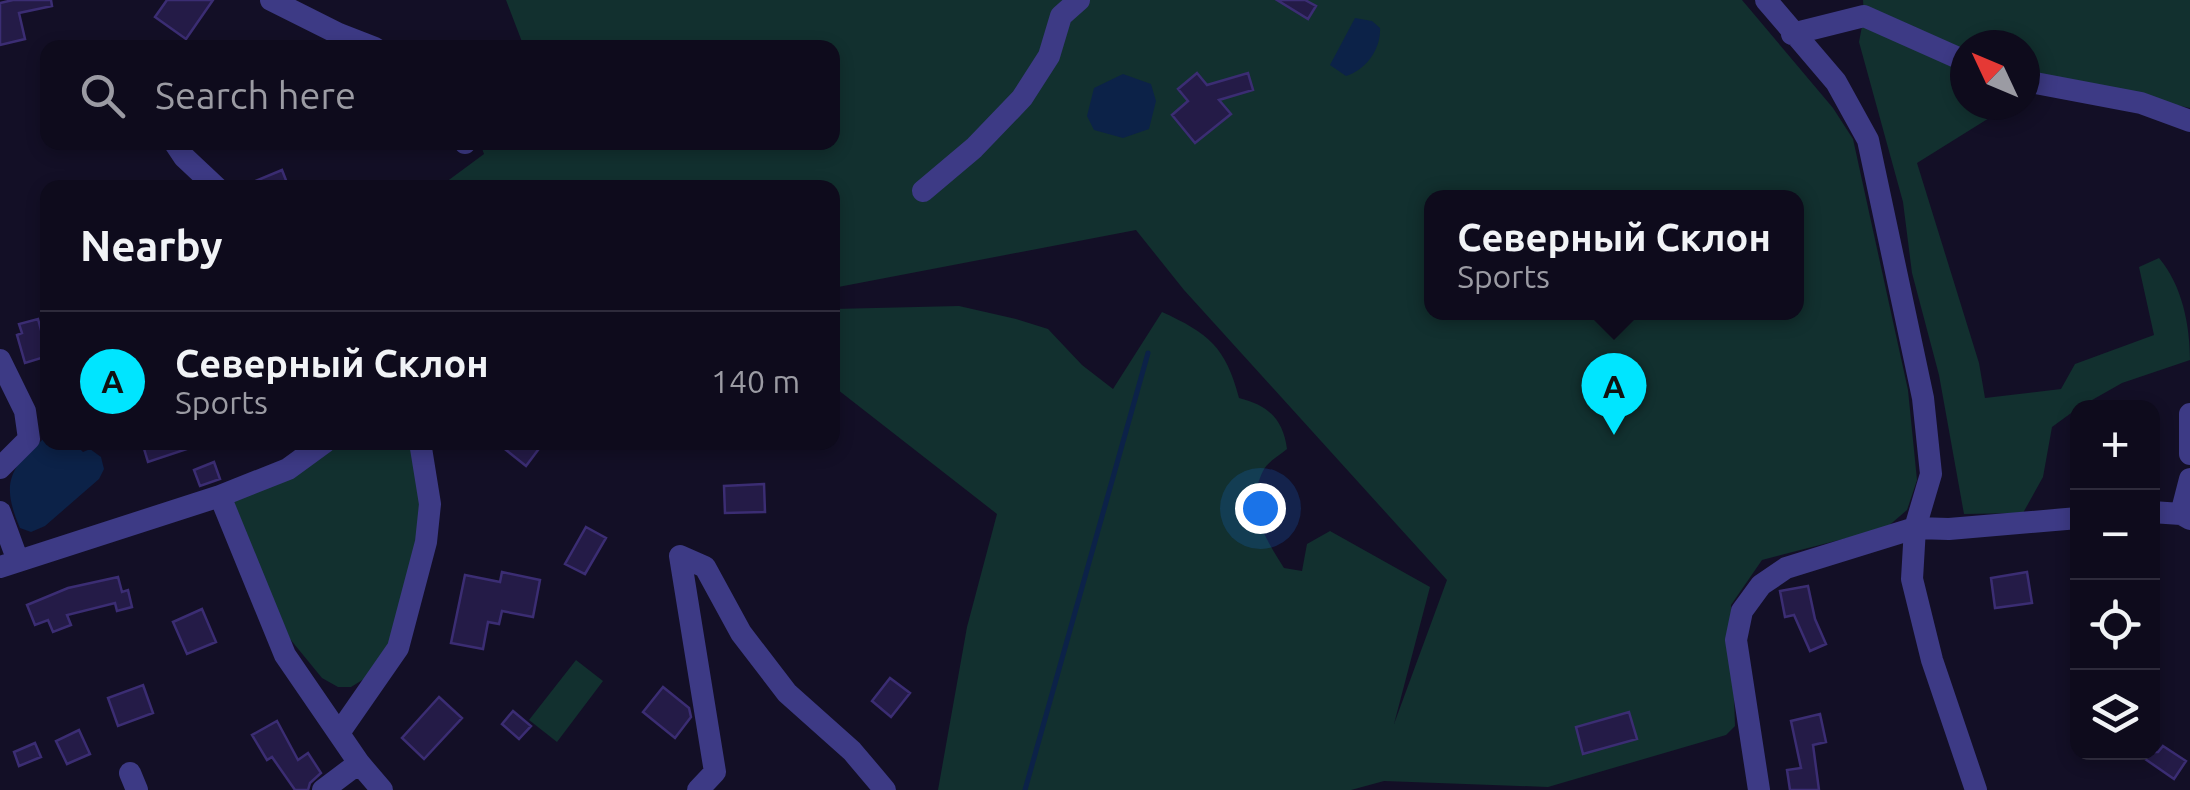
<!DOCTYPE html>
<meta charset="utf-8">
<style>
body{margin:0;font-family:Ubuntu,sans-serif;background:#171425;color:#f1f3f6}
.controls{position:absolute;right:30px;bottom:30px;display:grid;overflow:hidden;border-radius:20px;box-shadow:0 5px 15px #0003}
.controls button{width:90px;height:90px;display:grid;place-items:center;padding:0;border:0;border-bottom:2px solid #2e2b3b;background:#0e0b1c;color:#f1f3f6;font:50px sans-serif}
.compass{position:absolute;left:1950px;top:30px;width:90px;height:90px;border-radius:50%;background:#0e0b1c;box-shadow:0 5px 15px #0003;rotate:314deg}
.you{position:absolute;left:1260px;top:508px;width:35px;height:35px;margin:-25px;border:8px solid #fff;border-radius:50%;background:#1a73e8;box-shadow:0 0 0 15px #1a73e833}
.badge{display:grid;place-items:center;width:65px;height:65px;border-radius:50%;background:#00e5ff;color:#111;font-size:32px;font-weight:700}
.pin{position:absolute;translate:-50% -82px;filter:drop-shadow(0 2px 5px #0008)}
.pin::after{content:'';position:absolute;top:52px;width:35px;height:30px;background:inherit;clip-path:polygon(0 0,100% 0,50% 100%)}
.popup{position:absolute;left:1424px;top:190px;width:380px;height:130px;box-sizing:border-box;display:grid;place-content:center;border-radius:20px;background:#0e0b1c;filter:drop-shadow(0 2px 8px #0005);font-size:32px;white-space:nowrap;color:#9b9ba3}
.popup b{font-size:38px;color:#f1f3f6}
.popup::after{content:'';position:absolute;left:50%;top:100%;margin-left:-20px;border:20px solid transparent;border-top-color:#0e0b1c}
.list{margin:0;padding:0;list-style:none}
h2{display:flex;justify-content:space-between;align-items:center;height:130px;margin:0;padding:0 40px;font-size:42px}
h2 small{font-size:32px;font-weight:400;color:#9b9ba3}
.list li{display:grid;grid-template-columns:65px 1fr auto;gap:30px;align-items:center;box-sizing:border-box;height:140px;padding:0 40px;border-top:2px solid #2e2b3b}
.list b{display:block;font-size:38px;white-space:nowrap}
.list p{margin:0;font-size:32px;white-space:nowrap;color:#9b9ba3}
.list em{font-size:32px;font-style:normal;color:#9b9ba3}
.icon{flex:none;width:55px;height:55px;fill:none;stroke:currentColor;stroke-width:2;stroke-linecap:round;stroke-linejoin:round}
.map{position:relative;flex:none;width:2190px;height:790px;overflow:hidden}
.search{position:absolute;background:#0e0b1c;box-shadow:0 5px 15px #0003;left:40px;top:40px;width:800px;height:110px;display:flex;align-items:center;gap:25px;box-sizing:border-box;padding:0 35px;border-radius:20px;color:#9b9ba3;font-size:38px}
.panel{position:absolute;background:#0e0b1c;box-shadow:0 5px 15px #0003;left:40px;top:180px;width:800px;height:270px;border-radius:20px}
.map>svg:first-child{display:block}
</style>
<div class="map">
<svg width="2190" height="790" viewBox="0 0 2190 790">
<rect width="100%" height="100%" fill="#130f26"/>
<path fill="#12302f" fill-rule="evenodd" d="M506,0H1742L1833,108L1853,139L1908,390L1917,480L1907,510L1886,528L1762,560L1731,605L1735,726L1726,735L1548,787L1384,781L1351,790H938L967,627L997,514L833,386V309L959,306L1016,319L1048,329L1082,365L1113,389L1162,312C1208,333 1226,347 1239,398C1267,405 1283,418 1287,449C1280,455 1267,462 1263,471C1245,507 1265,538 1284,568L1302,571L1307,544L1330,531L1430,587L1394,724L1447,580L1184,290L1136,230L833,288L832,188H438L484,154L480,143L832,142V48L524,47ZM1432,198H1796V312H1432Z
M1863,0H2190V108L2039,76L2025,96V45H1965V105H2010L1917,163L1979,363L1985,398L2061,389L2075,364L2154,335L2139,267L2159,258C2182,285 2190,325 2190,360L2122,383L2078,408L2052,427L2043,477L2023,513L1964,514L1939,375L1912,273L1903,202L1859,42L1864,16Z
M334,443H413L426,506L390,647L364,679L351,687H338L322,678L290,639L233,505L235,498Z
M576,660L603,681L557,742L529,720Z"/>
<path fill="#0c2248" d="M1355,18L1372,21L1380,28C1381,49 1366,70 1346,76L1330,65Z
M1123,74L1151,84L1156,101L1149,129L1123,138L1094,130L1087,116L1094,88Z
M47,436L48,442L74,443L83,452L90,449L101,457L104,469L99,479L45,526L31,532L20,528C0,482 10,467 47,436Z"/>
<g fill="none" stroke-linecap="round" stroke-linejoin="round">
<path stroke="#0c2248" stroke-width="5" d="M1025,790L1148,353"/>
</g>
<path fill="#241b47" stroke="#3b2d73" stroke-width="2.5" d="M13,0H51L52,6L19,13L25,39L0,45V3Z
M167,0H213L186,39L155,17Z
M1277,0H1305L1316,6L1308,19Z
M1197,73L1207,85L1248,73L1253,90L1219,100L1231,114L1195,143L1172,115L1188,101L1178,89Z
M282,170L289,188H241V187Z
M38,319L48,356L25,363L17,335L22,333L19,324Z
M142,442H198L199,445L148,462Z
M496,442H544L526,466Z
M214,462L220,479L200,486L194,470Z
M764,484L765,512L725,513L724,486Z
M586,527L606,538L585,574L565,564Z
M502,572L540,580L533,617L502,611L499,624L488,622L483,649L451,643L465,575L500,582Z
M2027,572L2032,603L1995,608L1991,578Z
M118,577L122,592L128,590L132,607L117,611L115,603L67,615L71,625L53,632L48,620L35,625L27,605L68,588Z
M1808,586L1815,619L1826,644L1810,651L1794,615L1785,617L1780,591Z
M202,609L216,642L187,654L173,622Z
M890,678L910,693L891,717L872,701Z
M143,685L153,713L118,726L108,698Z
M663,687L689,708L691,717L675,738L643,712Z
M439,697L462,718L424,759L402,738Z
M513,711L531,726L519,739L502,724Z
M1629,712L1637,739L1583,754L1576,727Z
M1820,714L1826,742L1813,745L1819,790H1790L1787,770L1801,768L1791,721Z
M277,721L298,760L308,753L321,773L310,783L308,790H295L272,757L267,760L252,735Z
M79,730L90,754L67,764L56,741Z
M35,743L41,757L19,766L14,752Z
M2163,746L2186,761L2174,779L2135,752H2158Z"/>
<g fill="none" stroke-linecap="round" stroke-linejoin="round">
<path stroke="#3d3a85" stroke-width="22" d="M271,0L339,34L375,48
M1766,0L1836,82L1868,140L1923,398L1931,474L1915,528L1912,579L1932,660L1976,790
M1792,34L1864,16L1965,61
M2025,81L2141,103L2190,121
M174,142L184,157L217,188
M465,142V143
M923,191L974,148L1022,98L1049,56L1061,16L1079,0
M0,360L25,411L29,439L0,468
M2190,414V454
M220,496L285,655L359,763L382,790
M0,512L18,561
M2152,512L2181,514L2190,519
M2181,514L2190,479
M0,567L220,496L288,469L325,442
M339,733L398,648L426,542L430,504L420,442
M130,773L137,790
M323,790L359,763
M698,790L715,772L680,556L705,567L741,633L787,693L852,751L885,790
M1759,790L1736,640L1742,611L1761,585L1786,568L1915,528L1949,529L2078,518"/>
</g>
</svg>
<div class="controls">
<button>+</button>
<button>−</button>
<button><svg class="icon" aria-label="locate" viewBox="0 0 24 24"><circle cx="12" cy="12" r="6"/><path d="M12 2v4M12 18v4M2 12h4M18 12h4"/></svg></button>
<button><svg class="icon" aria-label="layers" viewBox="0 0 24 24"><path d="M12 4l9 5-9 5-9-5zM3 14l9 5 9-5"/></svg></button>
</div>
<svg class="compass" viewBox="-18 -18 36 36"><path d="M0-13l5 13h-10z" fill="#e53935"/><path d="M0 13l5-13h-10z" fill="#9b9ba3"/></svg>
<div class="you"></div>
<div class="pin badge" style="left:1614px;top:435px">A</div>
<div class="popup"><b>Северный Склон</b>Sports</div>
<div class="search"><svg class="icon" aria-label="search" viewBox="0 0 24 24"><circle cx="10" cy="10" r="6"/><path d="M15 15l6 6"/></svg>Search here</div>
<section class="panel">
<h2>Nearby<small></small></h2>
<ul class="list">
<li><span class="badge">A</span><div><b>Северный Склон</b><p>Sports</p></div><em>140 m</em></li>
</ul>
</section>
</div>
